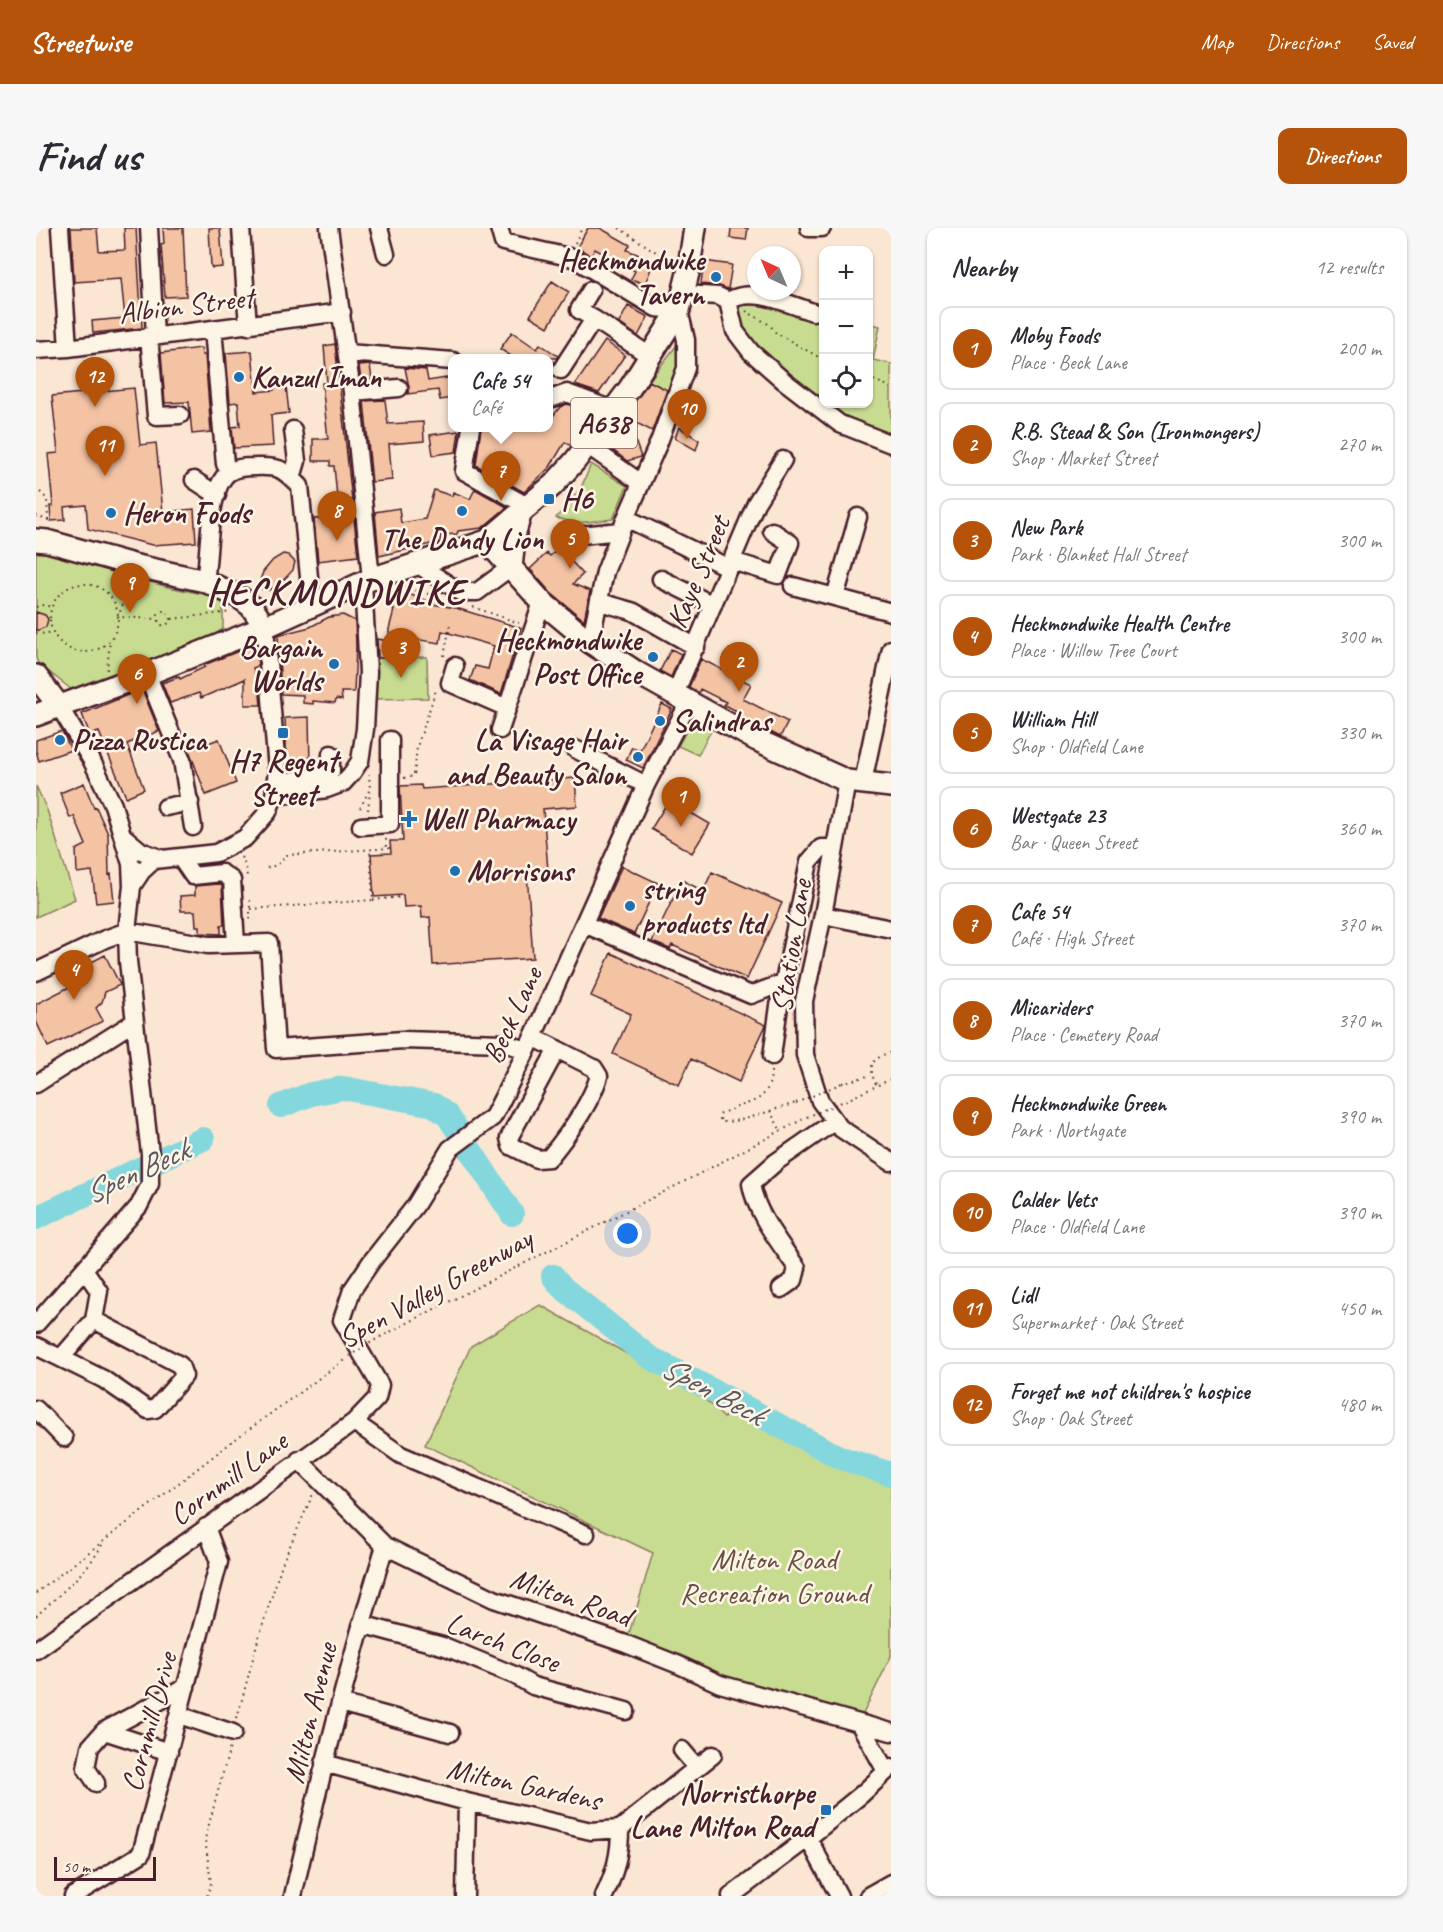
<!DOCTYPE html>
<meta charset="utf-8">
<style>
body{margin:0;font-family:Caveat,sans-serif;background:#f7f7f7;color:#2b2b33}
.controls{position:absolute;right:18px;top:18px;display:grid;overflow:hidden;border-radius:12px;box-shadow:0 2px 4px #0004}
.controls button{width:54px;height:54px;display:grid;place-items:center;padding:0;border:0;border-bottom:2px solid #e1e1e2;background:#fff;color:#2b2b33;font:30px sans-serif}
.compass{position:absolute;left:711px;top:18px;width:54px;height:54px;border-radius:50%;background:#fff;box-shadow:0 2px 4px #0004;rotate:316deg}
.scale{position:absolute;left:18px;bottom:15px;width:102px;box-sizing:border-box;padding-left:6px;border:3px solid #4a1f2b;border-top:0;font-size:16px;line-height:21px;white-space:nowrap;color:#4a1f2b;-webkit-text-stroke:4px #fcf5e5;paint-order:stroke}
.you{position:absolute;left:592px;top:1006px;width:21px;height:21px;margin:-15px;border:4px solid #fff;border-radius:50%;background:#1a73e8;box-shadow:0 0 0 9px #1a73e833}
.badge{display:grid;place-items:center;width:39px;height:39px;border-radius:50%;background:#b45309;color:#fff;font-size:20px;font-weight:700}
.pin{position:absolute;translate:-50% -50px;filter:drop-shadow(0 2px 3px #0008)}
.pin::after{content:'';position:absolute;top:32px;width:21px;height:18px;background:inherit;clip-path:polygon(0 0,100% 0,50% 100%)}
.popup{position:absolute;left:412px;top:126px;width:105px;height:78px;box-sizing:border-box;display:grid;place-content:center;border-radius:12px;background:#fff;filter:drop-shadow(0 2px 4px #0005);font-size:20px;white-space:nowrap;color:#7c7c81}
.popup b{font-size:22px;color:#2b2b33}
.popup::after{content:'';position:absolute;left:50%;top:100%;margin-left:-12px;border:12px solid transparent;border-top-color:#fff}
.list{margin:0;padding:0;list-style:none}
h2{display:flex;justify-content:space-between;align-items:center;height:78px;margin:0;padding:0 24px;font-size:26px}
h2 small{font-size:20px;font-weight:400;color:#7c7c81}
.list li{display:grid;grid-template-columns:39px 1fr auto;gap:18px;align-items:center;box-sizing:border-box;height:84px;margin:0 12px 12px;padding:0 12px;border:2px solid #e1e1e2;border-radius:12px}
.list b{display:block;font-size:22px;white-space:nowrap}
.list p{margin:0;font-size:20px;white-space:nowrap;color:#7c7c81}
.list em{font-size:20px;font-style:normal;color:#7c7c81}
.icon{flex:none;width:33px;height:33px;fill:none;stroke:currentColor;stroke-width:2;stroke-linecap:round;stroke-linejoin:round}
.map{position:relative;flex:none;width:855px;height:1668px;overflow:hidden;border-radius:12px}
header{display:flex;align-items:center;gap:36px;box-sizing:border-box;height:84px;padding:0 30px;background:#b45309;color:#fff}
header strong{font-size:28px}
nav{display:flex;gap:33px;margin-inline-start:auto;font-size:21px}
.intro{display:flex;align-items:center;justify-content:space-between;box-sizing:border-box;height:144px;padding:0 36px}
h1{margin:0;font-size:42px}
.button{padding:15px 27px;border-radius:12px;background:#b45309;color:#fff;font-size:21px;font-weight:700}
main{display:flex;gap:36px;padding:0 36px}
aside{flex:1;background:#fff;border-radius:12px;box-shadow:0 2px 4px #0004}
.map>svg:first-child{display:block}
</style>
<header>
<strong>Streetwise</strong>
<nav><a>Map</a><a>Directions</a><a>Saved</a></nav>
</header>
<div class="intro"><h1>Find us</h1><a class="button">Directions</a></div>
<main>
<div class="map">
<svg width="855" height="1668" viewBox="0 0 855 1668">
<rect width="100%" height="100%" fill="#fae6d2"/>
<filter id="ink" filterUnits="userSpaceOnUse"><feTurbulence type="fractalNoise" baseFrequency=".0167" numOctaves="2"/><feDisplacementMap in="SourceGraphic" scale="12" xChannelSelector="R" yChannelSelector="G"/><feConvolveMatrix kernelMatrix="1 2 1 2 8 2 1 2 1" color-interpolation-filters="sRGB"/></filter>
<g filter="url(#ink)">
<path fill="#c8dc91" stroke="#897e5e" stroke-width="1.5" d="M728,65L787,82L788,176H832L833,95L844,98L837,132L855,136V216L804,196L699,103V69Z
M644,113V135L633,163L613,153Z
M555,236L591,258L577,291L541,295L520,290L545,260Z
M0,322L132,359L187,370V401L176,408L36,462L2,435L0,430Z
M391,429L392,470L338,471L339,430Z
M663,494L677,499L662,527L642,518L653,498Z
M0,558L11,582L39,671L0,689Z
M504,1077L661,1165L679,1180V1181L688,1190L697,1173L855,1243V1428L827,1486L728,1469L590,1416L617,1325L389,1217L435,1118Z"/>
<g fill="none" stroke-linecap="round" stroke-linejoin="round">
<path stroke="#85d7de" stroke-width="24" d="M245,878L275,866L307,860L398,877L412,888L476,986
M0,990L167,911
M517,1048L527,1060L613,1129L805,1230L855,1246"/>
</g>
<path fill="#f4c3a4" stroke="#4a1f2b" stroke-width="1.5" d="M35,0H61L63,23L89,22L88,0H100L106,100L57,105L56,93L89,90L85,51L38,54Z
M127,0H147L150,68L129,69L125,17L128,16Z
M173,0H184L187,39L176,40L175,38Z
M552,0H564L594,17L591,22L618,33L609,56L595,51L599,43L559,21L555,28L541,19Z
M695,0H712L710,12L694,10Z
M668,33L696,37L692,61L683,58L665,56Z
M516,53L533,64L512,99L494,88Z
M592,78L612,89L602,108L583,95Z
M476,104L501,121L504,116L522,128L520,130H478L464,121Z
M569,113L589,127L563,165L539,157Z
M299,116L322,328L282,333L278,291L303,289L298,238H294V233H277V211H292L286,155H291L288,118Z
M165,120L166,127H169L175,204L156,206L153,174L129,175L125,125Z
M216,123L220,164L238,162L239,159L250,158L253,185L235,187L237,218L198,220L196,199L204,198L202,174L194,175L190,125Z
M334,137L336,152H325L323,138Z
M369,140L390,142L392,153L417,149V170L404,172L402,162L372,166L373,159Z
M613,153L631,162L616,203L591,190L605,229L591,233L578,223L573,209Z
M98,160L104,217L120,215L127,284L158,281L160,314L116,317L52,301L50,277L28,279L29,292L15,293L14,278H17L12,226L22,225L16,168Z
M349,172L352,196L387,194L388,213L353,216L356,252L336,254L328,173Z
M531,176L557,186L535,218L529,214L514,239L488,264L440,237L445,200H513V193L524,179Z
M643,199L663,212L660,222L639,210Z
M423,203L420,224L397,227L394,207Z
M439,261L471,279L446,300L422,303L421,306L405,307L404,314L343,328L339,284L363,280L365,295L389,291L398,262L416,268L417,264L434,271Z
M523,320L547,346L537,356L554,363L548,392L515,365L494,341L511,325L514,328Z
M247,326L252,327L259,334L257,342L242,358L233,362L226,361L224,352L227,344L237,332Z
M356,363H363L390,372V375L420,380L485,400L465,466L434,452L439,438L452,441L458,418L406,403L404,415L378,411L375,430H342L341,411L353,413V401L358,382L355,378Z
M0,384L9,387L12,391L10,399L0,403Z
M307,387L319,393L320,418L318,464H305L306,472L300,471L299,475L277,473V476L267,475V467L245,466L242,407L274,399L293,389Z
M220,416L222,438L217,440L223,458L225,477H209V451L165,470L163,465L134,475L126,455L143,449L144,451L169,439L168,437Z
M635,421L645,426L635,449L624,443Z
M665,431L715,456L707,471L752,494L744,509L700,486L701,483L688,477L690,474L664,461L663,465L653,459Z
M106,461L123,503L91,516L108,561L90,569L63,504L54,507L46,486Z
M626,476L636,481L607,540L590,532L596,519L604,522Z
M273,489L274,539L251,542L249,490Z
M26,503L35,522L3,533L0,523V512Z
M183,511L200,555L170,567L153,522Z
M539,550L541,578L507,581L512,642L491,644L497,730L397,737L394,689L386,690L385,678L368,679L367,667L338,669L335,626L355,625L354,613H367L364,558L385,557L386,561Z
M48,555L58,580L60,579L72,606L73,647L75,646L78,673L60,675L56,643L41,645L40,622L50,617L38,588L34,590L24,565Z
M633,572L674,596L656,625L615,601Z
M586,638L622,655L598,706L562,690Z
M676,644L746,675L711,751L636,717L634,721L616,714L646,652L667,663Z
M183,656L186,658L188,697H185V706L164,705V698H160L159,683H145L144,668L159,667V658Z
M575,725L730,797L703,854L655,831L643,857L577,826L595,786L555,768Z
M69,727L84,757L69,764L66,774L60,780L67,793L12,819L0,793V776L47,752L42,741Z"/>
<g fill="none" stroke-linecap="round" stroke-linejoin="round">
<g stroke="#4a1f2b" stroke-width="21">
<path id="minor" d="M24,0L32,120
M113,0L119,108
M205,0L212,98
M293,0L316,164L335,351
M343,0L350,26
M463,0L467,14L537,30L620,80L643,82L650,112V140L623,214L590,290L569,344L554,414
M773,0H786
M555,62L543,82L558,91
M647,66L682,68L692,73L699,103L715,124L748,153L804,196L855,216
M692,73C718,58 751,76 777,84
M177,101L189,236
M113,108L120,188L144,187
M0,122L32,120L306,84
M311,125L417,133
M525,142L558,91L614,128
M316,164L363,160
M517,170L531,165L577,182
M435,200L428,243L493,279
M551,217L605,255
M256,250L261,233L257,202
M158,252L181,267
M590,290L693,340
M526,309L584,303
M696,333L742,347L754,315L736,303
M381,336L424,364H441L475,339
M625,351L677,377
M169,353C174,327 171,262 192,245C200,239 210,239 219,239C245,238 246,241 264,258L276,379
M757,358L855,384
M799,369L822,289
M564,374L596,383L660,419
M419,438L414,455L471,480
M111,446L146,532L157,599
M639,466L720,275L747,232
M464,502L506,374
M539,521L610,557
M811,553L787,687L768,773L769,827L784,873L804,900L855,934
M240,554L271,551L295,543V526
M827,554L855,421
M238,568L291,561L307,555L316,545L324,533L329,501L332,444L327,354
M130,579L154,574
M325,598L354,596V512
M87,608L105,623L127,631
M144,629L157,648L186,645L196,652L200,716
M96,658L106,643L118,632L180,625L209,610L232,584L238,568L241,542L229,399
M787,687L855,701
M548,696L715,767L749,754
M0,744L69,711L91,703L172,717L233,715L240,821L367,812L468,815L491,822
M497,809L558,840L563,848C555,875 531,908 513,930L501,931L475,918L473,910L521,821
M736,828L743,778L773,634L785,620H799
M0,856L98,794
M745,1061L758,1052L761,1040C744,1015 720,986 715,956L740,934L799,893
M0,1096L103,978L114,956V926L92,733L91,703L96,658L95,636L77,577L56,533L23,478
M0,1118L67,1151L112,1182L119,1181L148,1148L144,1137L58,1092L63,1063L48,1041
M25,1130L58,1092
M0,1181L28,1210
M318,1194L365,1227L550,1306
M263,1232L349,1318L458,1371L590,1416L643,1437L684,1456L855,1504
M325,1396L410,1419L478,1447L497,1458L590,1483
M0,1422L318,1194L341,1170L344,1157L306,1092L316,1062L335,1034L379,978L414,921L457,889L491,822L610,557L653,474
M304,1475L414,1505
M143,1487L197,1505
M823,1495L850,1543
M68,1503L133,1524
M646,1522L661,1540
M288,1535L431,1574L555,1603L584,1601L677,1527
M60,1555L50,1540L54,1519L68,1503L150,1459
M772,1610L803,1668
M37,1668L105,1626L183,1334L170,1299
M257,1668C284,1550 313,1433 349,1318
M429,1668L431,1574
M568,1668C579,1645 584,1627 584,1601
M695,1668L772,1610L826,1566L855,1539
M832,1668L855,1655"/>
</g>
<g stroke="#4a1f2b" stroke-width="26">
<path id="major" d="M0,312L11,313L101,338L169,353L203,369L215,378L229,399
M451,313L506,374L554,414L603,446L721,512L811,553L855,558
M475,339L479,304L484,287
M0,448L23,478
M0,487L111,446L229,399L335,351L451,313L517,257L539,233L594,160L643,82L652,45L659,0"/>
</g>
<path stroke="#4a1f2b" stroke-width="2" stroke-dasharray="1.5 4.5" stroke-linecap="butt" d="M583,0L634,33
M539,15L546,0
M710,83L734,97L740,105L788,132
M832,150L855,159
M0,288L12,292L11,271L4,264
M95,354L82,389L121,391L125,397C130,398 133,396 135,391L131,384L127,383L122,386L121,391
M14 390a34 34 0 1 1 68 0a34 34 0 1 1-68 0Z
M368,359L403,369
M0,379L5,377L17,379
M437,379L483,395
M136,391L195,384
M0,405L10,406L17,403
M408,428L415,393
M71,442L74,412
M368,550L378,548L381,519L400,462
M324,580L334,561L333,546
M332,582L334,564
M350,611V620
M205,629L210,639L211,649
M231,640L241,637L251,627L355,620
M214,672V693
M337,672L367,669
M215,681L337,672L334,622
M735,843C734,879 708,872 683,887L685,894C702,894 717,889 734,883L745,903
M806,855L835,847
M840,856L836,847V835L846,827L855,825
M815,870L855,851
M734,883L760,875
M344,1109L659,948L771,889
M0,1365L205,1207L311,1130
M0,1388C22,1368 52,1343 66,1317
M201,1490L222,1412L246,1336L277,1266
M171,1668L175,1655L169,1611L194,1519"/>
<use href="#minor" stroke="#fcf5e5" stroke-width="16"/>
<use href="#major" stroke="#fcf5e5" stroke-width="21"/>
<path stroke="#4a1f2b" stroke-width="2" stroke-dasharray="1.5 4.5" stroke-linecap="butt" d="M760,875L806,855
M771,889L815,870
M313,1128L344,1109"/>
</g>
</g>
<g fill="#1f6fb2" stroke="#fcf5e5" stroke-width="2">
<circle cx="680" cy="49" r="6"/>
<circle cx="203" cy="149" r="6"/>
<rect x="507" y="265" width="12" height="12" rx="3"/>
<circle cx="426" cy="283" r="6"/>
<circle cx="75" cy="285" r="6"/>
<circle cx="617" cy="429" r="6"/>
<circle cx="298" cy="436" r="6"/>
<circle cx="624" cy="493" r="6"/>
<rect x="241" y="499" width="12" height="12" rx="3"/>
<circle cx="24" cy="512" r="6"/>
<circle cx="602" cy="529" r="6"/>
<path d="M370 582h6v6h6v6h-6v6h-6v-6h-6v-6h6z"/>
<circle cx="419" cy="643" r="6"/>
<circle cx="594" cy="678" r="6"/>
<rect x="784" y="1576" width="12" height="12" rx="3"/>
</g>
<g text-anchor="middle" stroke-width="5" stroke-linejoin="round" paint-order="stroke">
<rect fill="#fcf5e5" stroke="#7f5f63" stroke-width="1.5" x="535" y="170" width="66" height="50" rx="4.5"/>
<g font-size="28" font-weight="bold" fill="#4a1f2b">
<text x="568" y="205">A638</text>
</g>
<g font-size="30" font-weight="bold" fill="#4a1f2b" stroke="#fcf5e5" text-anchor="start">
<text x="668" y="42" text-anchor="end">Heckmondwike<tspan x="668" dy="34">Tavern</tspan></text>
<text x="215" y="159">Kanzul Iman</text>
<text x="525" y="281">H6</text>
<text x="87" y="295">Heron Foods</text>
<text x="426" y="321" text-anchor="middle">The Dandy Lion</text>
<text x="605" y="422" text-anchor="end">Heckmondwike<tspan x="605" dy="34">Post Office</tspan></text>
<text x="286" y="429" text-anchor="end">Bargain<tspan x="286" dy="34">Worlds</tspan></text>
<text x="636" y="503">Salindras</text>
<text x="36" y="522">Pizza Rustica</text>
<text x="590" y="522" text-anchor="end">La Visage Hair<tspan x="590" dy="34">and Beauty Salon</tspan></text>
<text x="247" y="543" text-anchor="middle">H7 Regent<tspan x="247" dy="34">Street</tspan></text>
<text x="385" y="601">Well Pharmacy</text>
<text x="431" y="653">Morrisons</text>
<text x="606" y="671">string<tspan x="606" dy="34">products ltd</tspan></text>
<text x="778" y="1575" text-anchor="end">Norristhorpe<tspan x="778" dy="34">Lane Milton Road</tspan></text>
</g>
<g font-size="30" fill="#4a1f2b" stroke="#fcf5e5">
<text transform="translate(150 77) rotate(-7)" y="10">Albion Street</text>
<text transform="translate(662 344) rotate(-67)" y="10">Kaye Street</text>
<text transform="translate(755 718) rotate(-81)" y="10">Station Lane</text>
<text transform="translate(476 787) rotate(-65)" y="10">Beck Lane</text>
<text transform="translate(399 1060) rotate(-29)" y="10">Spen Valley Greenway</text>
<text transform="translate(192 1250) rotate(-36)" y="10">Cornmill Lane</text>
<text transform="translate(535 1369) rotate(19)" y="10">Milton Road</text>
<text transform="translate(467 1414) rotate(21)" y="10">Larch Close</text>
<text transform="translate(274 1485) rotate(-76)" y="10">Milton Avenue</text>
<text transform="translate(113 1494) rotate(-75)" y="10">Cornmill Drive</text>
<text transform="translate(488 1556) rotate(12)" y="10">Milton Gardens</text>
</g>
<g font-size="30" fill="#6a4e44" stroke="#fcf5e5">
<text x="738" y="1341">Milton Road<tspan x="738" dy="34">Recreation Ground</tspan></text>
</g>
<g font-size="32" font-style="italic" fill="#5c5661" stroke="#fcf5e5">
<text transform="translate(100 943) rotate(-25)" y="11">Spen Beck</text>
<text transform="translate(677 1162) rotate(28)" y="11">Spen Beck</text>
</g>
<g font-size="36" font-weight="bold" letter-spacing="1.5" fill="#4a1f2b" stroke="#fcf5e5">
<text x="300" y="376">HECKMONDWIKE</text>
</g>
</g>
</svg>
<div class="controls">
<button>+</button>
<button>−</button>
<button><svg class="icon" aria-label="locate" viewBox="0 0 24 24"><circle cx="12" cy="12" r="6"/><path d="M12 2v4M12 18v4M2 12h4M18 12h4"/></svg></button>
</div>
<svg class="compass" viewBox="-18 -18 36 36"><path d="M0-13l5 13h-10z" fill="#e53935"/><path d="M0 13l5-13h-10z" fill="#7c7c81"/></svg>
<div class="scale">50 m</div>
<div class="you"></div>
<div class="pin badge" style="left:645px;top:599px">1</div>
<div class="pin badge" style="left:703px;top:464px">2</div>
<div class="pin badge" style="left:365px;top:450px">3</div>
<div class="pin badge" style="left:38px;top:772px">4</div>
<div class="pin badge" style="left:534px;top:341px">5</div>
<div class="pin badge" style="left:101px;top:476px">6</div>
<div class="pin badge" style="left:465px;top:273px">7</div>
<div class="popup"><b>Cafe 54</b>Café</div>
<div class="pin badge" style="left:301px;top:313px">8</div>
<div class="pin badge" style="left:94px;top:385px">9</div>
<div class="pin badge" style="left:651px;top:211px">10</div>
<div class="pin badge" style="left:69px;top:248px">11</div>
<div class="pin badge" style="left:59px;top:179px">12</div>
</div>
<aside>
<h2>Nearby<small>12 results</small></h2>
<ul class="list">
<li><span class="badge">1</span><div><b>Moby Foods</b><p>Place · Beck Lane</p></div><em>200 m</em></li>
<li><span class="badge">2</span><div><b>R.B. Stead &amp; Son (Ironmongers)</b><p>Shop · Market Street</p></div><em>270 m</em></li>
<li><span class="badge">3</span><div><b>New Park</b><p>Park · Blanket Hall Street</p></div><em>300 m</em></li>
<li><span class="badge">4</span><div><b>Heckmondwike Health Centre</b><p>Place · Willow Tree Court</p></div><em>300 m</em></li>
<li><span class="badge">5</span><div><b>William Hill</b><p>Shop · Oldfield Lane</p></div><em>330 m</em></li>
<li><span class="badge">6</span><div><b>Westgate 23</b><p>Bar · Queen Street</p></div><em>360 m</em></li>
<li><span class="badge">7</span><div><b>Cafe 54</b><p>Café · High Street</p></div><em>370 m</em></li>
<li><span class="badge">8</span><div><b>Micariders</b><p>Place · Cemetery Road</p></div><em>370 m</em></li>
<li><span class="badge">9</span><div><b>Heckmondwike Green</b><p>Park · Northgate</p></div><em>390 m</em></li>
<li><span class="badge">10</span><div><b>Calder Vets</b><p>Place · Oldfield Lane</p></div><em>390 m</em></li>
<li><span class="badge">11</span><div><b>Lidl</b><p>Supermarket · Oak Street</p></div><em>450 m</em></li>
<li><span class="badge">12</span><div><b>Forget me not children's hospice</b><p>Shop · Oak Street</p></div><em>480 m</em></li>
</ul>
</aside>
</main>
